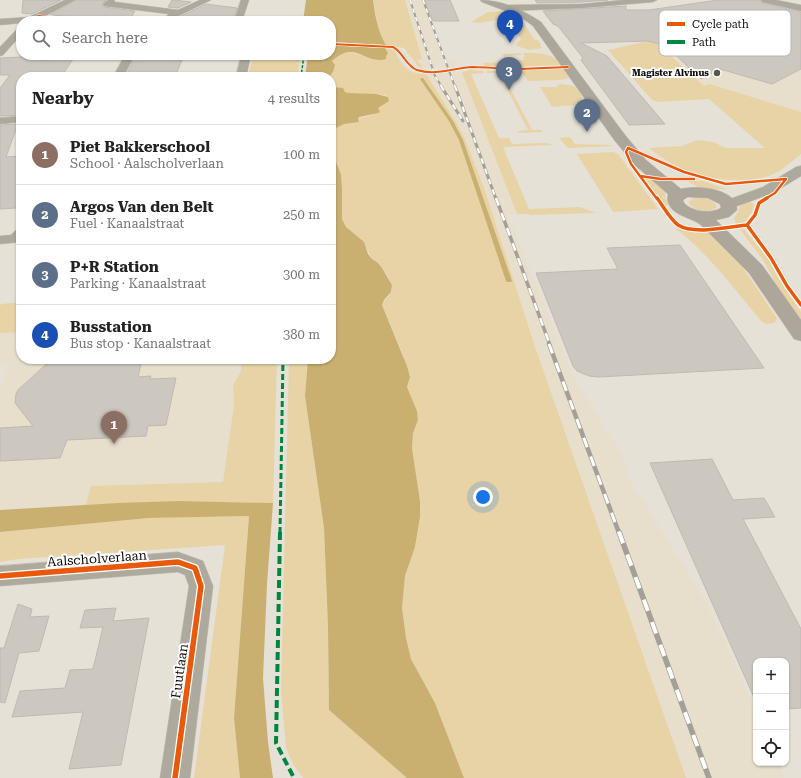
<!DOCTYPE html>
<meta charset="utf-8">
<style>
body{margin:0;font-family:"Roboto Serif",serif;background:#f6f6f6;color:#222}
.controls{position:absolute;right:12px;bottom:12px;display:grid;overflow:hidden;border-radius:8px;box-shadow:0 1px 3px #0004}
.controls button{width:36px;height:36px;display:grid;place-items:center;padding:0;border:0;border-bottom:1px solid #e0e0e0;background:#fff;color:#222;font:20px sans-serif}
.you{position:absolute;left:483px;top:497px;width:14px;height:14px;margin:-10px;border:3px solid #fff;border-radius:50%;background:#1a73e8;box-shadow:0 0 0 6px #1a73e833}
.badge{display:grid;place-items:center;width:26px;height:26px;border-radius:50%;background:#7c3aed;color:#fff;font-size:13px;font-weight:700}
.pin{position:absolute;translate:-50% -33px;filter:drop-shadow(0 1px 2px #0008)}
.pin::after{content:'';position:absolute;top:21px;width:14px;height:12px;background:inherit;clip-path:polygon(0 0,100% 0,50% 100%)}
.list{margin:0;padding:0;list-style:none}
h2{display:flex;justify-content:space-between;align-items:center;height:52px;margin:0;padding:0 16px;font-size:17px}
h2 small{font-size:13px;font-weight:400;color:#767676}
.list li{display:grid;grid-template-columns:26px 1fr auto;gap:12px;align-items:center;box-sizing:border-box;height:60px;padding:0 16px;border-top:1px solid #e0e0e0}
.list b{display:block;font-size:15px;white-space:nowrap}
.list p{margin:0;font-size:13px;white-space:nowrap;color:#767676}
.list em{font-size:13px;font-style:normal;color:#767676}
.icon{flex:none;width:22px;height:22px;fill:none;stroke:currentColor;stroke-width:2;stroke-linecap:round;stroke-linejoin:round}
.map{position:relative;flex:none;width:801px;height:778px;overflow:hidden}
.search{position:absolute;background:#fff;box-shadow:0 1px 3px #0004;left:16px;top:16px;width:320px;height:44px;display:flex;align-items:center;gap:10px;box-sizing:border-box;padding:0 14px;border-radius:16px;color:#767676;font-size:15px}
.panel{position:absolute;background:#fff;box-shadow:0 1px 3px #0004;left:16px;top:72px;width:320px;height:292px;border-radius:16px}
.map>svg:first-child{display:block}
</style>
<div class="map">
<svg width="801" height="778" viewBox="0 0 801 778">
<rect width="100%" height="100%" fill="#e6e1d7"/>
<path fill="#e7decb" d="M405,0H424L448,61L455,62V66L423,68L420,65L417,60L422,58Z
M801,13V121L715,95L657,98L656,43Z
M462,72L517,214L508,215L573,376L629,467L625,473L705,601L726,644L756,712V763H778L785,778H686L534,344L485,191L465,139L456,122L426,74Z
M21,332V359H241V371L233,386L234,405L223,482L91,486L86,505L0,510V386L10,364L0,363V333Z"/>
<path fill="#e7d3a5" d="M373,0H405L422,59L417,60L423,68L418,66L404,48L386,45C378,32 376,15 373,0Z
M503,11L507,18L479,23L471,22L488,12Z
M515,24H524L535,40H538L542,48L529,50L517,46L516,44L521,39L518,34L521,33Z
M653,40L704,86L709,84L801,112V154C792,161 783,170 773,174C765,178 755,179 746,180C710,182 677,171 649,148L682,146L698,140L713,142L726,148H765L709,99L658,102L652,100L608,50Z
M385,48L394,50C403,65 405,74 426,74L456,122L465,139L485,191L534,344L686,778H464L435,703L411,659L406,638L402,608L405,576L415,547L420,517V501L412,448L413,433L418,420L417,411L407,387L410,377L402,352L382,305C384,300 389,297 391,292C395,282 380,263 372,259L367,249L346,227L342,219V188L341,174L336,162L334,149V129C341,123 350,123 359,122L358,119L359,118L373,115L379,106L388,101V97L385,95L349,93L332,88L331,77H329L333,72L332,61C344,50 351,51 366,57C371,59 380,56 386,56L387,50Z
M520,53L522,55L505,56L508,60H524L523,57H525L523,53C538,53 552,52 561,65L504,67L485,66L483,63L506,62V59L502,54Z
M253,55H300L298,77H248Z
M561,69L564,70L569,78L561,80L528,81L521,72L487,73V71Z
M470,70L483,71L484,73L471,74L499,138H509L512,144L546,143L554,145L503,147L529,209L580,207L596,213L529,215V214H517L462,72Z
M509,75L513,76L504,77L532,130H542V132L519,133L518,131L528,130L501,77H492Z
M561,84L574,86L581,94L582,99L575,105L552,107L540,87H557V85Z
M570,137L575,144L611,145L612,146L568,148L559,138Z
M613,152L618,154L658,209L613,212L577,154Z
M645,178L657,180L666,190L665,198L668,203L666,207Z
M688,181H703L727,189C713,190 698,190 688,181Z
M694,198C703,197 714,198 717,207C709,214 695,211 689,204V201Z
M749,200L754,205L751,213L743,224H736L734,218L738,212L740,206Z
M677,227L690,231L710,230L738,260L776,317L777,319L774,323L766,324L761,321C734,289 709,254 675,228Z
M739,228H743L768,259L778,278L801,312V324L776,284L763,260Z
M21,302V332L0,333V306L1,304Z
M241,359H277L273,503L179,501L86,505L91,486L223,482L234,405L233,386L241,371Z
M289,359H308L305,396L324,528L328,626L329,710L407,778H303L293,764L286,748L281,691Z
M249,516L234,718L240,778H194L225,545L18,559L0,562V532L149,518Z"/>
<path fill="#c9b071" d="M306,0H373C375,15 378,32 386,45L331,42V21H303Z
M331,45L385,48L388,53L386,56V59C364,65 356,39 332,61L335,65L333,72L329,77H305L308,55H331Z
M331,87L343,88L345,92L349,93L376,94L388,97L389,101L378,108L380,112L378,113L359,117L358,119L359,122L344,124L334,129V149L336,162L341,174L342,188V219L346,227L364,242L368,254L372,259L378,263L382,268L392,285L391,292L384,300L382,305L407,366L410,377L407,387L417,411L418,420L413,433L412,448L420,501V517L415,547L405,576L402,608L406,638L411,659L435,703L464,778H407L329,710L328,626L324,528L305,396L308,359H331Z
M179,501L273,503L267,584L263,678L268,742L273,778H240L234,718L249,516L149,518L0,532V510L118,503Z"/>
<path fill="#e6e1d7" d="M331,42L386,45L385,48L331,45Z"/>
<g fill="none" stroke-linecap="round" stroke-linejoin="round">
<path fill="#c9b071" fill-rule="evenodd" d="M422,78H423L453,121L463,140L512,281L511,282H507L506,281L459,140L449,121L420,79Z"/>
</g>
<path fill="#ccc8c0" stroke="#bebab3" d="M23,0H61L32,14L22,13Z
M76,0H106L102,4L104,7L135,11L129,21L50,15Z
M172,0H173L191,2L178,8L168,7Z
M424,0H450L459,21H433Z
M535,0H608L582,2L537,3Z
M718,0H760L762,3L801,12V69L772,84L720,69L701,79L666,46L648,41L581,43L607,56L665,124L629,125L581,60L583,58L558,26L553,24L543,11L626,6V10H649Z
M206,4L237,8L233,21H171Z
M146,55H178L175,60H182L175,77H125L133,61H143Z
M43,56L40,60L73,59L61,77H21V115L0,116V88L10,75H0V58Z
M18,124L6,157L21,156V205H17L16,208L0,209V125Z
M680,245L764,368L599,377L589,376L577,371L573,366L536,273L618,269L607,248Z
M52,359H142L138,377L151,376L150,379L176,378L166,425L148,426L146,436L67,440L60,458L0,461V428L33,426L15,403L16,394L18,390Z
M712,459L733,500L764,498L775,517L743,519L801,629V708L786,709V661H756V702L650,463Z
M18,604L32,609L30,617L49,616L39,651L19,653L5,703L0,702V648H4Z
M116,608L113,621L149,618L121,765L69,769L83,712L12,717L20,691L65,688L70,670L93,669L103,627L80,628L85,610Z"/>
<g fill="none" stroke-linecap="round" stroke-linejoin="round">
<g stroke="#c2beb7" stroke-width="1">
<path id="minor" d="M65,0H75L36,21H21V23L0,25V19L29,17Z
M108,0H114L115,2L178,10L200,0H211L168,21L164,18L169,14L104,6L103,4Z
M241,0H249L242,21H234Z
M624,0H657L653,2L582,8L508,11L504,8L508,5L582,4Z
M761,0H776L801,5V11L762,2Z
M21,27V35L3,55L0,56V47L18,28Z
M125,55H135L123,77H113Z
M241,55H251L246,77H236Z
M21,116V122L0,124V118Z
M801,166V176L773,193L729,209L724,208L722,205L730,199L763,187L796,167Z
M21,229L20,242L0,244V236L11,235L16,230Z
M178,552L203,561L213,586L190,778H160L189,586L185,575L178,572L0,586V566Z"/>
</g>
<g stroke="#c2beb7" stroke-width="1">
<path id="secondary" d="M480,0C502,0 523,10 541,22L625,135L646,160L681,189C696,185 737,188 737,210L729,217L716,220L762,265L801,320V341L794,339L749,273L701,225C691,217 672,216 668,202C667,199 668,197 668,194L636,166L615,141L533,26L521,17L482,2ZM688,197L708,198L720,204L721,208C711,214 692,212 684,203L683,200Z"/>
</g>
<use href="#minor" fill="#aea99d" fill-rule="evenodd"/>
<use href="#secondary" fill="#ada79b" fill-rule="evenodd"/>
<g stroke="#a5a097" stroke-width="2">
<path id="rail-far4" d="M410,0L435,76L442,87
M423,0L455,87"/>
</g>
<g stroke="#a5a097" stroke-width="3">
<path id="rail-far3" d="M441,86L463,121
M455,86L496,199"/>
</g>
<g stroke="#a5a097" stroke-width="3.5">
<path id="rail-far2" d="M496,198L550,345"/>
</g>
<g stroke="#a5a097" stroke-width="4.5">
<path id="rail-far1" d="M549,344L619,533"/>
</g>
<g stroke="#a5a097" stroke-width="5.5">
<path id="rail" d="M619,532L709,778"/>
</g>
<use href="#rail-far4" stroke="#fff" stroke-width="1.5" stroke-dasharray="4.5" stroke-linecap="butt"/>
<use href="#rail-far3" stroke="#fff" stroke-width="2" stroke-dasharray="5.5" stroke-linecap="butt"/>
<use href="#rail-far2" stroke="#fff" stroke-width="2.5" stroke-dasharray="8" stroke-linecap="butt"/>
<use href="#rail-far1" stroke="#fff" stroke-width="3" stroke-dasharray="10" stroke-linecap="butt"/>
<use href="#rail" stroke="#fff" stroke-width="4" stroke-dasharray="12" stroke-linecap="butt"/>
<path stroke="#00873e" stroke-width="1.5" stroke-dasharray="3 1.5" stroke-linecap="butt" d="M301,77L304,55"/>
<path stroke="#00873e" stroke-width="3" stroke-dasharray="6 3" stroke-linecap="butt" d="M280,533L283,359"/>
<path stroke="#00873e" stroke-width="4" stroke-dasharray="8 4" stroke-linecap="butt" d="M280,532L276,743L294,778"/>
<g stroke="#fff" stroke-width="3">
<path id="cycleway-far3" d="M38,16L98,21
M331,44L393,47C403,52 406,66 417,70C435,76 454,68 472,67C483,67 495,68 506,69
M499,70L568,67"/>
</g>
<g stroke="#fff" stroke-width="4">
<path id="cycleway-far2" d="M640,176L661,179H694
M657,199L631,164L626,152L628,148L684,172L726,184L786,179L775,193L765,199"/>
</g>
<g stroke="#fff" stroke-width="5.5">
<path id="cycleway-far1" d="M657,198C663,206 670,219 678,225C694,235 729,227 747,225L755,215L759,203L767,198
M747,225L771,258L787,286L801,305"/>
</g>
<g stroke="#fff" stroke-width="8">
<path id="cycleway" d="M0,576L178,562L195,568L201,586L175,778"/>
</g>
<use href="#cycleway-far3" stroke="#e8590c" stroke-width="2"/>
<use href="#cycleway-far2" stroke="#e8590c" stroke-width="2.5"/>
<use href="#cycleway-far1" stroke="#e8590c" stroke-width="3.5"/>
<use href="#cycleway" stroke="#e8590c" stroke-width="5.5"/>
</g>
<circle fill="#5a564f" stroke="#fff" stroke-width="1.5" cx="717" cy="73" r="4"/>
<g text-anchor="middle" stroke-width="4" stroke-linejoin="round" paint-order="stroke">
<g font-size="9" font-weight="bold" fill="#0e0b06" stroke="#fff" text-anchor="end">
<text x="709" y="76">Magister Alvinus</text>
</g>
<g font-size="13" fill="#0e0b06" stroke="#fff">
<text transform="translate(97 558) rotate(-4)" y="5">Aalscholverlaan</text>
<text transform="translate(179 671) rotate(-82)" y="5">Fuutlaan</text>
</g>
</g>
<rect x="659" y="10" width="132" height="46" rx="6" fill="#fff" stroke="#b7b6b4" stroke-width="1"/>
<rect x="667" y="22" width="18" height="4" fill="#e8590c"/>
<rect x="667" y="40" width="18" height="4" fill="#00873e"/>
<g font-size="11" fill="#0e0b06">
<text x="692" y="28">Cycle path</text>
<text x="692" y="46">Path</text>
</g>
</svg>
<div class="controls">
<button>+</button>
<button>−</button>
<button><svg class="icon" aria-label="locate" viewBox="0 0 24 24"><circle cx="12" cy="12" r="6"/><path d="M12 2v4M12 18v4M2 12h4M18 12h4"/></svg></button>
</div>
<div class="you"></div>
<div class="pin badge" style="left:114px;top:444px;background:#8d6e63">1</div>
<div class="pin badge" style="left:587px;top:132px;background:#5c6f8a">2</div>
<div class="pin badge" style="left:509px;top:90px;background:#5c6f8a">3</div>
<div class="pin badge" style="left:510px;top:43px;background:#1a4fb4">4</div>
<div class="search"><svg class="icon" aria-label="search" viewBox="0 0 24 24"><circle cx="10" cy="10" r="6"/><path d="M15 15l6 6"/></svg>Search here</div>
<section class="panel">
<h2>Nearby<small>4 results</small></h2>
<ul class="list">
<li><span class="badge" style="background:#8d6e63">1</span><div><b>Piet Bakkerschool</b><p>School · Aalscholverlaan</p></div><em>100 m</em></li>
<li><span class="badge" style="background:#5c6f8a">2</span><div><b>Argos Van den Belt</b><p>Fuel · Kanaalstraat</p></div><em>250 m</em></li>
<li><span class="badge" style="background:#5c6f8a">3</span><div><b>P+R Station</b><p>Parking · Kanaalstraat</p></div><em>300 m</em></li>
<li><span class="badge" style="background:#1a4fb4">4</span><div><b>Busstation</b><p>Bus stop · Kanaalstraat</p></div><em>380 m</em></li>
</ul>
</section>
</div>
